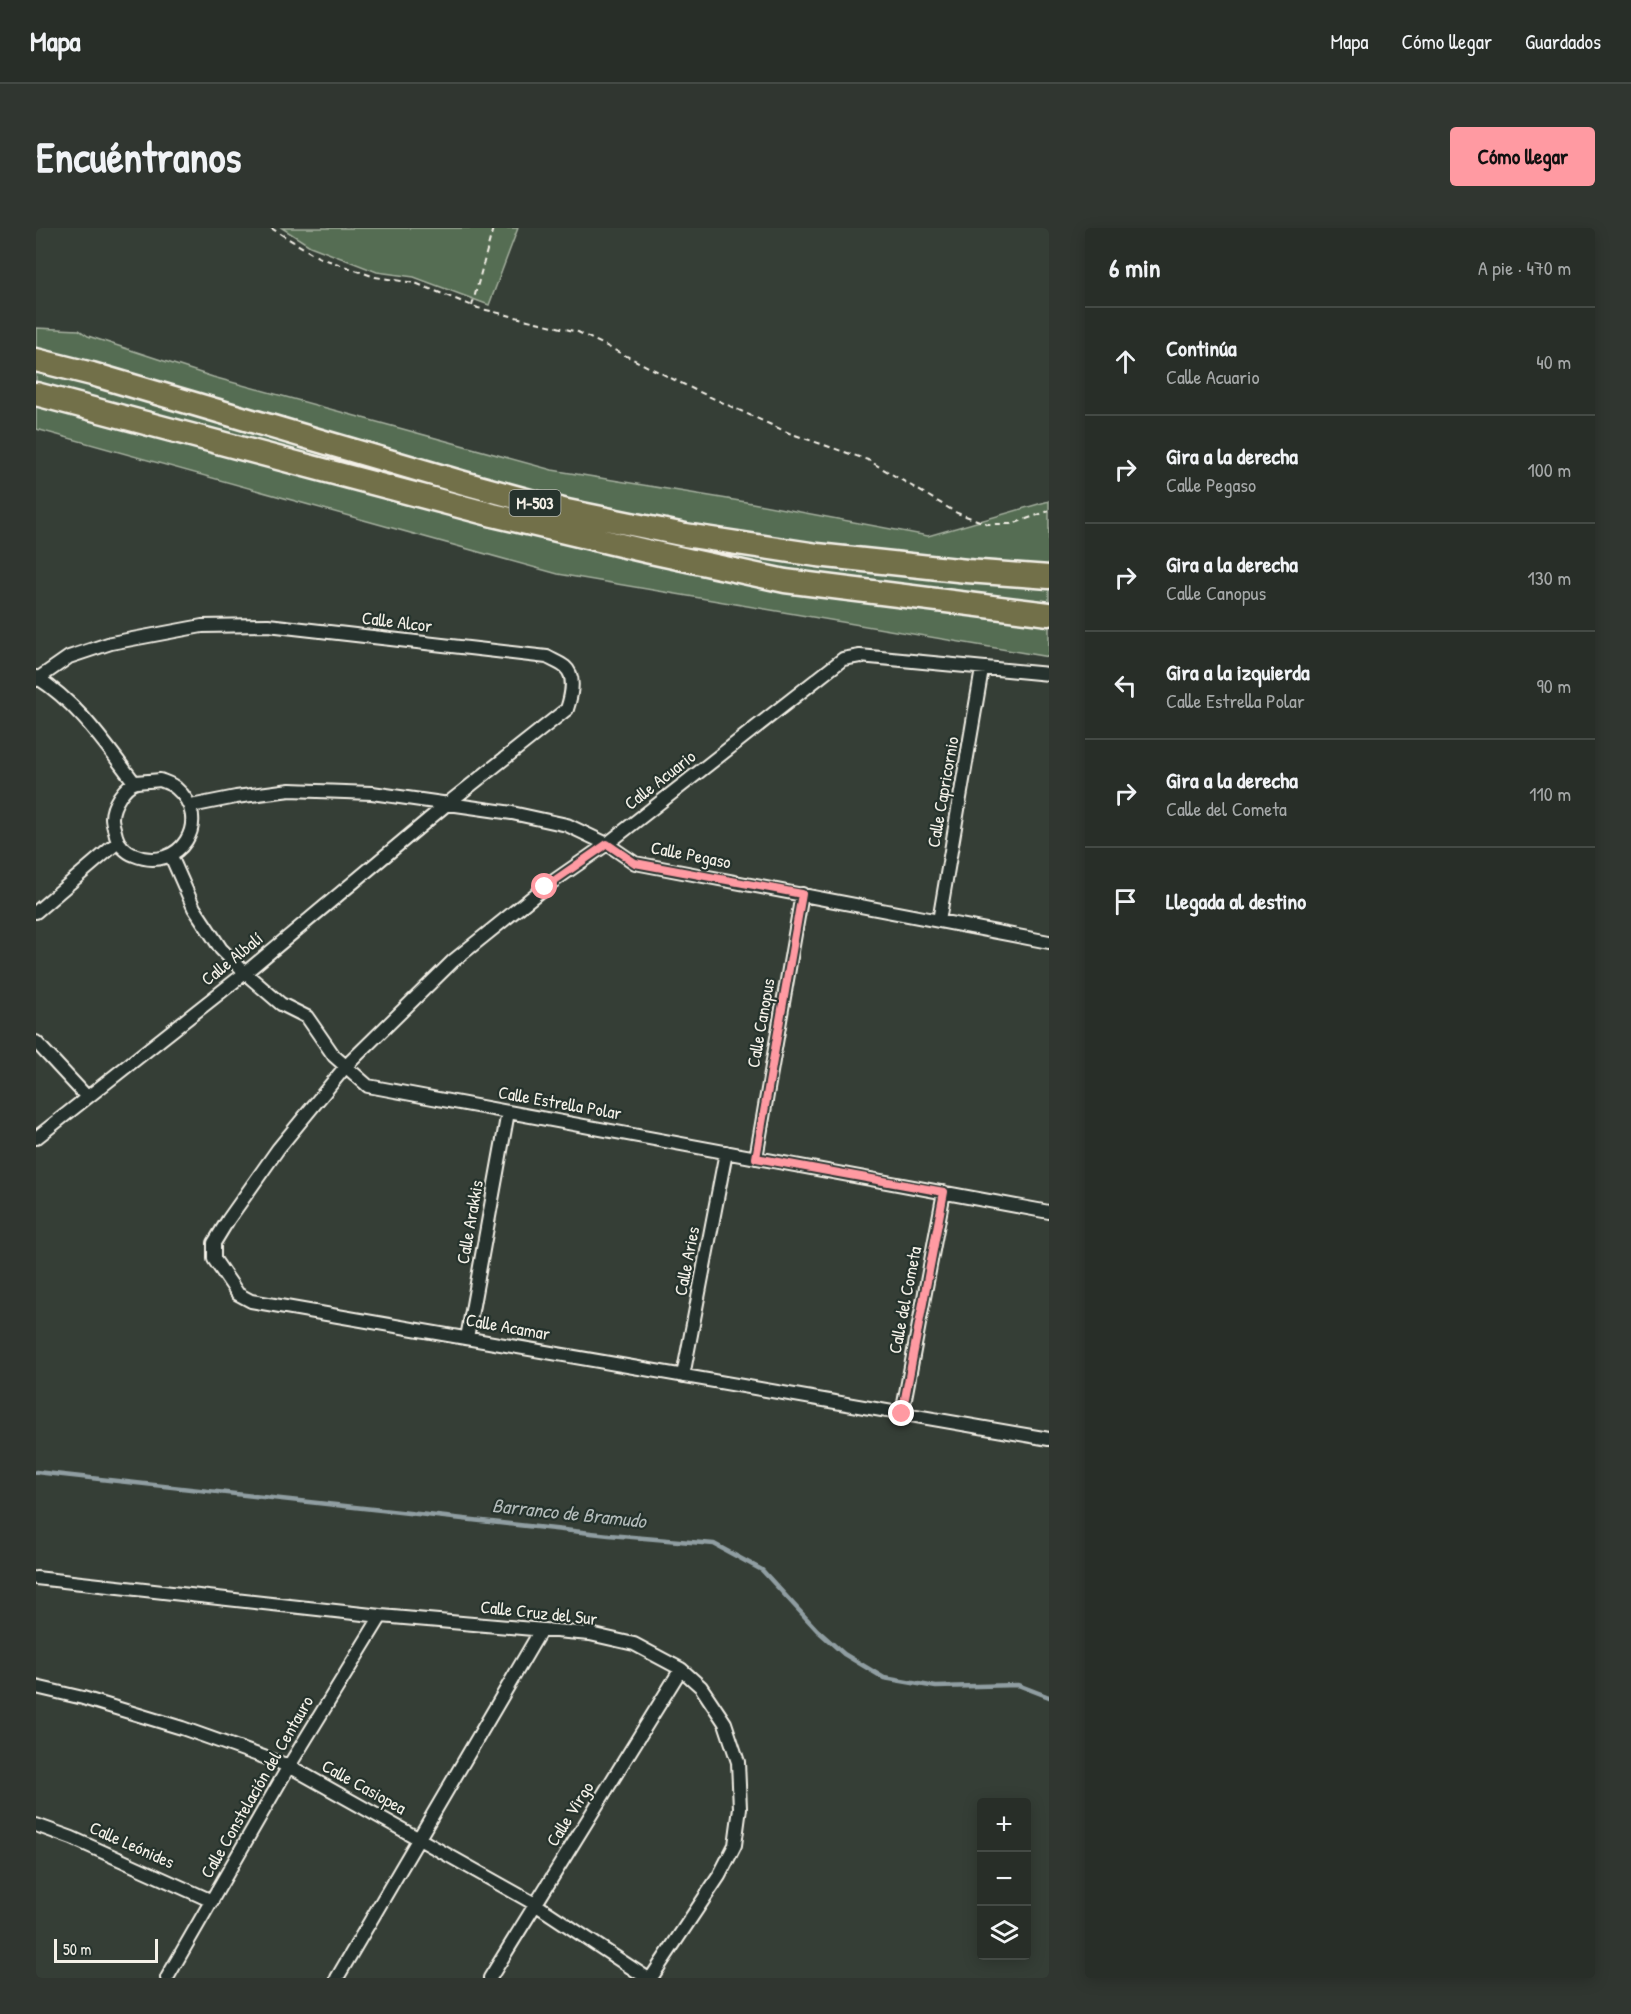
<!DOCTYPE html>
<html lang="es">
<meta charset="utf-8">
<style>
body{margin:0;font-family:"Patrick Hand",sans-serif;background:#303630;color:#f1f3f6}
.controls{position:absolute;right:18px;bottom:18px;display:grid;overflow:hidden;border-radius:6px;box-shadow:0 3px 15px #0003}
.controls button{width:54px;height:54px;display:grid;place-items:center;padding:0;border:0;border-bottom:2px solid #444a45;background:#282e28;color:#f1f3f6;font:30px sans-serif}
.scale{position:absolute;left:18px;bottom:15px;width:104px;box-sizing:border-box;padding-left:6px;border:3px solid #f4f1e8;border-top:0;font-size:16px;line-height:21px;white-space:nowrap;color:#f4f1e8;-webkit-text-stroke:4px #26332d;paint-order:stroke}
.stop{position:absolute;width:18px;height:18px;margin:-14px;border:4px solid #ff9aa2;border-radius:50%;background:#fff}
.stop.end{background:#ff9aa2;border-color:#fff;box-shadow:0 2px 6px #0008}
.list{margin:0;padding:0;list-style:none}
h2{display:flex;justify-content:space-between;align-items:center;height:78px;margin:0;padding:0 24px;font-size:26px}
h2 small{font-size:20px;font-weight:400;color:#a5a8a8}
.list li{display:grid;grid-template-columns:39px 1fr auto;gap:18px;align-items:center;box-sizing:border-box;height:108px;padding:0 24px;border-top:2px solid #444a45}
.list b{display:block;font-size:22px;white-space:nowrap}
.list p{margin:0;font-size:20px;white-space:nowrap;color:#a5a8a8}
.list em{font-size:20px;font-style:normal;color:#a5a8a8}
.icon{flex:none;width:33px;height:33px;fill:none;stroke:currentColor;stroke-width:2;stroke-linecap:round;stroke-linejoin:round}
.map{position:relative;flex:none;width:1013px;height:1750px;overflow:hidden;border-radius:6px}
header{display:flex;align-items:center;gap:36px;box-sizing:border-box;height:84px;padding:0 30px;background:#282e28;border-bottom:2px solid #444a45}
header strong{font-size:28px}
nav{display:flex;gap:33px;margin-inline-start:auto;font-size:21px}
.intro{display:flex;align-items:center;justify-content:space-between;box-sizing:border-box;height:144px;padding:0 36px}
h1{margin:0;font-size:42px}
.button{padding:15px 27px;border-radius:6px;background:#ff9aa2;color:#111;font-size:21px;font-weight:700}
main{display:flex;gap:36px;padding:0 36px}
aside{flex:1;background:#282e28;border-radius:6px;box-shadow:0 3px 15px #0003}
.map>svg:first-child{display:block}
</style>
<header>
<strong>Mapa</strong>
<nav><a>Mapa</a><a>Cómo llegar</a><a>Guardados</a></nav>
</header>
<div class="intro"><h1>Encuéntranos</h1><a class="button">Cómo llegar</a></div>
<main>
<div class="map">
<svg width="1013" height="1750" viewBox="0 0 1013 1750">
<rect width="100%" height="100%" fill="#353e36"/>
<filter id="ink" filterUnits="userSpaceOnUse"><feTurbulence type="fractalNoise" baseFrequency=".0167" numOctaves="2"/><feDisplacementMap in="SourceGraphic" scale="12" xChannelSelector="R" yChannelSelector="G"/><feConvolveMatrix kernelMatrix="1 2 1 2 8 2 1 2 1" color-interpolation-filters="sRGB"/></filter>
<g filter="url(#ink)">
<path fill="#556d53" stroke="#a4af9e" stroke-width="1.5" d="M246,0H482L453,77L378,49L341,44L274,18Z
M0,100L43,102L52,108L177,149L516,242L716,275L892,308L1013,273V429L522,346L0,201Z"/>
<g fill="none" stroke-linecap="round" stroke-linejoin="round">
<path stroke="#909ea2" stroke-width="4.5" d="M0,1244L573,1307L678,1316L726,1342L781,1402L808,1426L848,1450L900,1459L982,1457L1013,1469"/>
<g stroke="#f4f1e8" stroke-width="16">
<path id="street" d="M1013,446L824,428L807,431L571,616L509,659L417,733L310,838L242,921L192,992L178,1015V1031L202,1066L215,1073L1013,1211
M0,449C42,475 69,516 98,554
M0,452L33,429L75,415L166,398L232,397L511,429C516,432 524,435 529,439C540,448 535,469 531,481L411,576L209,745L0,910
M124,552C129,554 136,556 140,560C178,592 143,646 98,627C90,624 82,616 80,608C79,603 76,595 76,590C76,578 88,557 101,554C108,553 116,553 124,552Z
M155,578L200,569L254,562L336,565L476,585L531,597L571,616L599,635L1013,714
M135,628L158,680L185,721L209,745L245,776L271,789L298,828L332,858L1013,984
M0,684L82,614
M903,693L946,441
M0,814L51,869
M720,930L766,666
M431,1110L472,884
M647,1148L690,924
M866,1186L908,964
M0,1350L345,1388L554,1406L598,1416L645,1441L665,1459L689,1495L702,1534L704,1580L699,1617L683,1648L615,1750
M0,1459L47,1470L146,1500L253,1538L499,1676L611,1750
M0,1597L36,1610L176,1673
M131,1750L253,1538L345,1388
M301,1750L505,1402
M454,1750L645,1441"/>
</g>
<g stroke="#f4f1e8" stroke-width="27">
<path id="highway" d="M0,132L56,146L428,255L531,283L649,307L781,327L931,343L1013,349
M0,166L457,287L610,323L749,353L1013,386"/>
</g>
<path stroke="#f4f1e8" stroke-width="2" stroke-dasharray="6 4.5" stroke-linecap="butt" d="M235,0L282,29L339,49L379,55L442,80L542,104L659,162L753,205L832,232L921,285L952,296H976L1013,283
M436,78L457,0"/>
<use href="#street" stroke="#26332d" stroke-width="12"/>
<use href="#highway" stroke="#726f4a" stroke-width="22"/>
</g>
</g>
<g fill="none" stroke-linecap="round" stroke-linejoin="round" filter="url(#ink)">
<path stroke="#ff9aa2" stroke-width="8" d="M509,659L571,616L599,635L766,666L720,930L908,964L866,1186"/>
</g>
<g text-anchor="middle" stroke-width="4.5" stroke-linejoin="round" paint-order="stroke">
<rect fill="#26332d" stroke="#b6b8b0" stroke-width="1.5" x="473.5" y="262" width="51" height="26" rx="4.5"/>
<g font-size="16" font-weight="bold" fill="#f4f1e8">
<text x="499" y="281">M-503</text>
</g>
<g font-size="18" fill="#f4f1e8" stroke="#26332d">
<text transform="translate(361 394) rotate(7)" y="6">Calle Alcor</text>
<text transform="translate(624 552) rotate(-38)" y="6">Calle Acuario</text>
<text transform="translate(907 564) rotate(-80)" y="6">Calle Capricornio</text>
<text transform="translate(655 627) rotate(11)" y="6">Calle Pegaso</text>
<text transform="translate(196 731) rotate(-39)" y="6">Calle Albalí</text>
<text transform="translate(725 795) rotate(-80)" y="6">Calle Canopus</text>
<text transform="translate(524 875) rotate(10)" y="6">Calle Estrella Polar</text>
<text transform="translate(434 994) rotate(-80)" y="6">Calle Arakkis</text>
<text transform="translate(651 1033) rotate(-79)" y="6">Calle Aries</text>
<text transform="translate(869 1072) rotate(-79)" y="6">Calle del Cometa</text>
<text transform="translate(472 1099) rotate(10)" y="6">Calle Acamar</text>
<text transform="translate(503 1385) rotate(6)" y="6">Calle Cruz del Sur</text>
<text transform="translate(221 1559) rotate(-60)" y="6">Calle Constelación del Centauro</text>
<text transform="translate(328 1559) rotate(29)" y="6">Calle Casiopea</text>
<text transform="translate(534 1586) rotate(-58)" y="6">Calle Virgo</text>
<text transform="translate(96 1617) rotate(24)" y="6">Calle Leónides</text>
</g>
<g font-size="20" font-style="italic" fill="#b2bab9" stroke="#26332d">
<text transform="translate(533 1285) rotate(6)" y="7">Barranco de Bramudo</text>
</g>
</g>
</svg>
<div class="controls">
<button>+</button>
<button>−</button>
<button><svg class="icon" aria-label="layers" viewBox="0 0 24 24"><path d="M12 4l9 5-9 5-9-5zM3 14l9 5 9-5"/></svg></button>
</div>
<div class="scale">50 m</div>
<div class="stop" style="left:509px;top:659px"></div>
<div class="stop end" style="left:866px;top:1186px"></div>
</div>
<aside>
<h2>6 min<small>A pie · 470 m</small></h2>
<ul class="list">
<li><svg class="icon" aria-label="ahead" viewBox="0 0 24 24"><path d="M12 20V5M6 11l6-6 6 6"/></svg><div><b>Continúa</b><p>Calle Acuario</p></div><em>40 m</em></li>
<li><svg class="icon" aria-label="right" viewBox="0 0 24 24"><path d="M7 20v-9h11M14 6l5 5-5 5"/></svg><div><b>Gira a la derecha</b><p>Calle Pegaso</p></div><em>100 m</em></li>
<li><svg class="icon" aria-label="right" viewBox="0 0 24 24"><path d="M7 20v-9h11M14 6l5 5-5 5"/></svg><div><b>Gira a la derecha</b><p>Calle Canopus</p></div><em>130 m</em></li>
<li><svg class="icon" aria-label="left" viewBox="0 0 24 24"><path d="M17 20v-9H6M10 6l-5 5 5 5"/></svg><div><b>Gira a la izquierda</b><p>Calle Estrella Polar</p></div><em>90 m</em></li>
<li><svg class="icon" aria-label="right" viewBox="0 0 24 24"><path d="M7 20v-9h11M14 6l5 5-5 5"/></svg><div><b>Gira a la derecha</b><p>Calle del Cometa</p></div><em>110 m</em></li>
<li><svg class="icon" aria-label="arrive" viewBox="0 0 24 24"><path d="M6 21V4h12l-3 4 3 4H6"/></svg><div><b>Llegada al destino</b></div></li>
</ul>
</aside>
</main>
